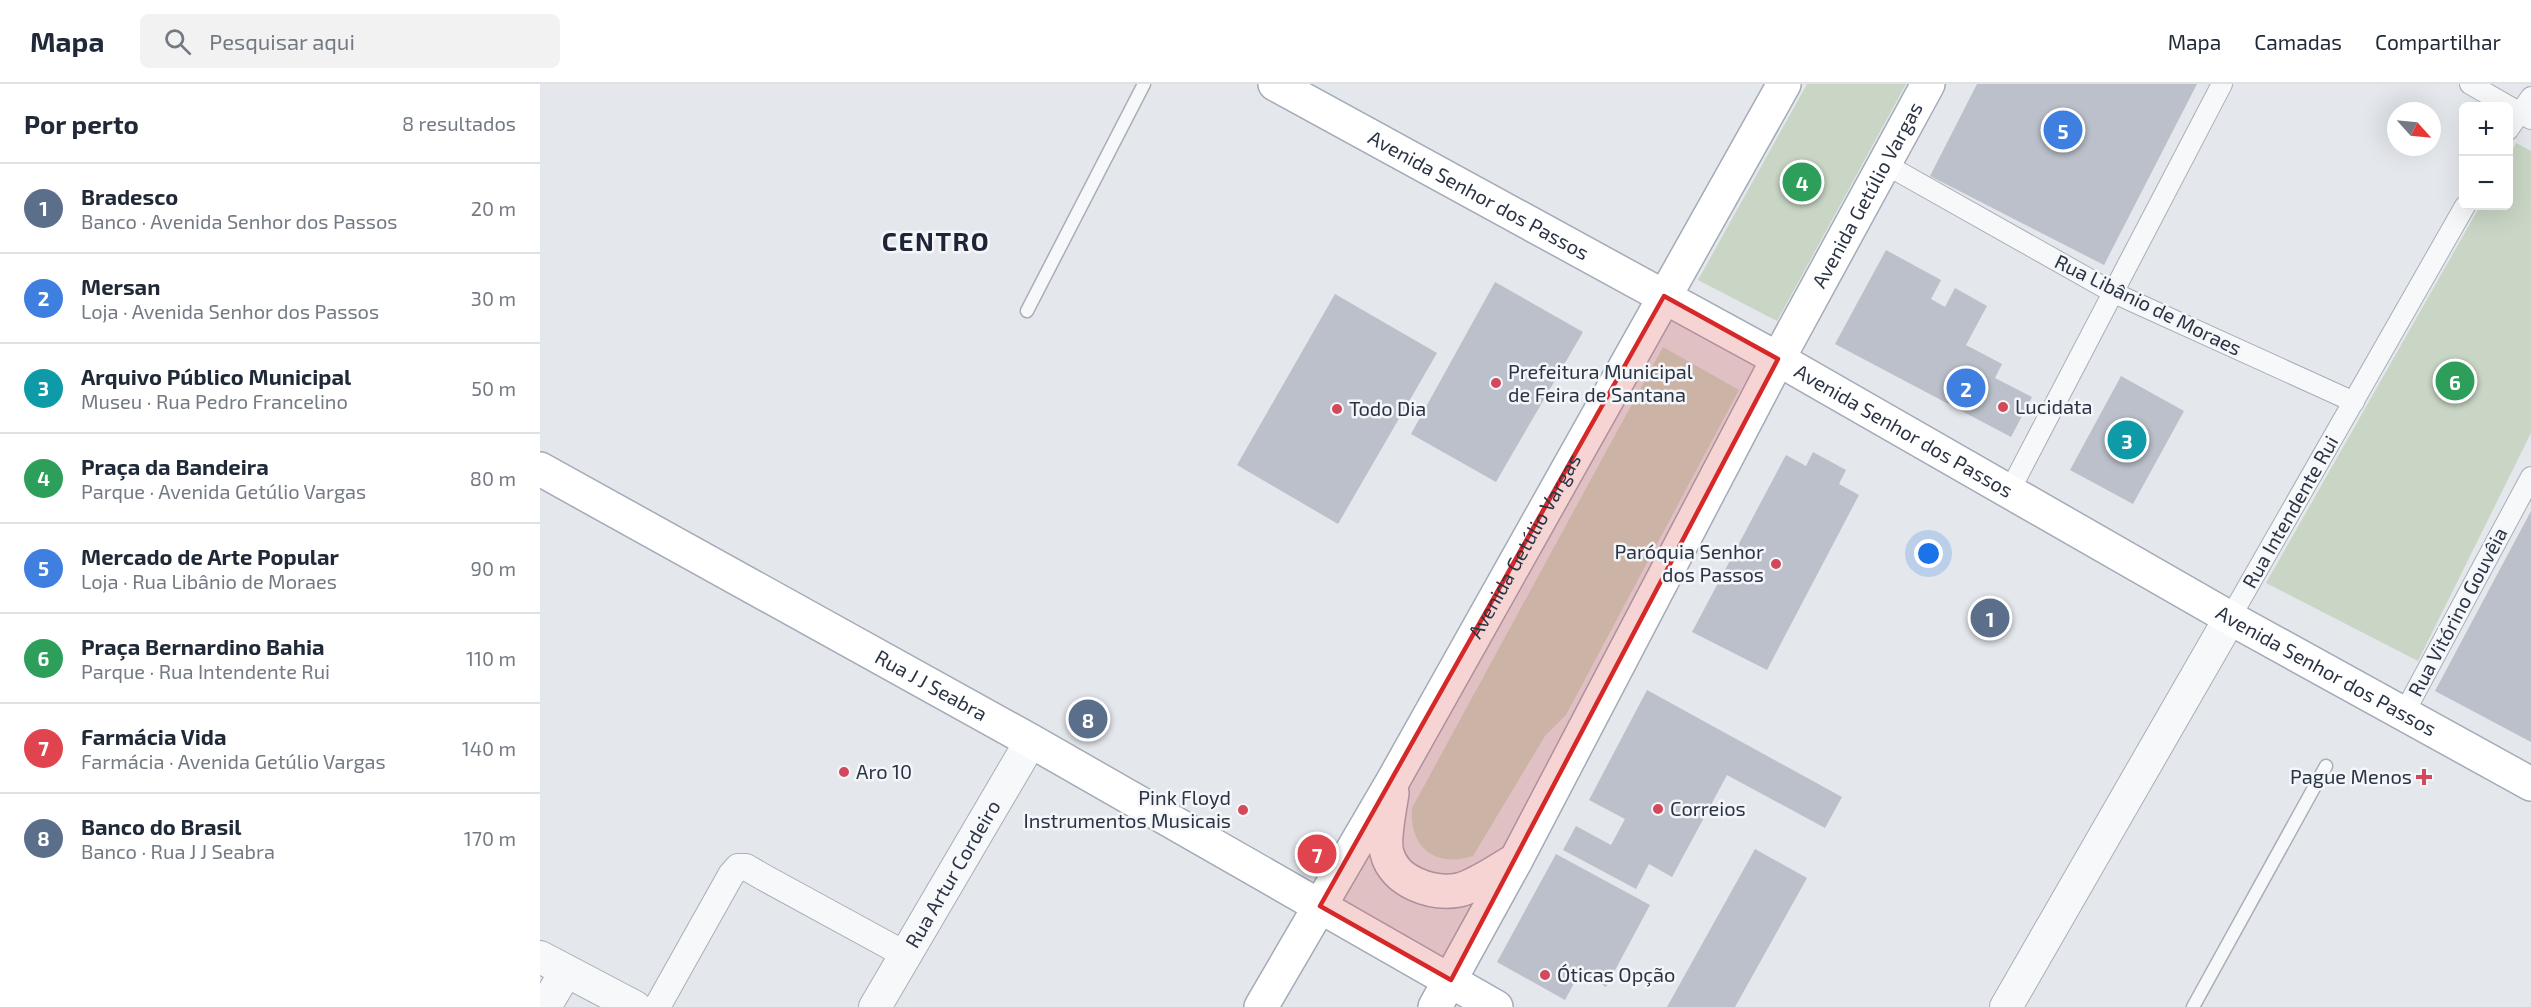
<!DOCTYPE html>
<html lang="pt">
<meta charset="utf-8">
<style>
body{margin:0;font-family:"Exo 2",sans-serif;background:#f2f2f3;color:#1f2937}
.controls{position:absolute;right:18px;top:18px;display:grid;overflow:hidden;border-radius:9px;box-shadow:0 6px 24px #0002}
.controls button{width:54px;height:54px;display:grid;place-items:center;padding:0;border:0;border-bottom:2px solid #e0e1e3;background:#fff;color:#1f2937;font:30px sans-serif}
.compass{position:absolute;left:1847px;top:18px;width:54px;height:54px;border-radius:50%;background:#fff;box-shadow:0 6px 24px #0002;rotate:117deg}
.you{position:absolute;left:1389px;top:470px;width:21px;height:21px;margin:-15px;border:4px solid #fff;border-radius:50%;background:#1a73e8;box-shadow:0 0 0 9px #1a73e833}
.badge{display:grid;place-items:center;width:39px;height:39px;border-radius:50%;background:#1a73e8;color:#fff;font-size:20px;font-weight:700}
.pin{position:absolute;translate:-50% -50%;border:3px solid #fff;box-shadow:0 2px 6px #0006}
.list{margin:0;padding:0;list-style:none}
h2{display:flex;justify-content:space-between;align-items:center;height:78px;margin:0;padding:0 24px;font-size:26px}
h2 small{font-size:20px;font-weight:400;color:#747a83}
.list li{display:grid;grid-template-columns:39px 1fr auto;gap:18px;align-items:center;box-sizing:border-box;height:90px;padding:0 24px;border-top:2px solid #e0e1e3}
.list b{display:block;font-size:22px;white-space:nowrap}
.list p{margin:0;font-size:20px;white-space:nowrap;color:#747a83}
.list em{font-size:20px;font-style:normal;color:#747a83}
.icon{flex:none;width:33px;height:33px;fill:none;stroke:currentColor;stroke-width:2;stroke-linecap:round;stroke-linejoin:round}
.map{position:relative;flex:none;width:1991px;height:923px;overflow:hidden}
header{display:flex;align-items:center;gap:36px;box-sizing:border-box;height:84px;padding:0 30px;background:#fff;border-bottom:2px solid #e0e1e3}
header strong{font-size:28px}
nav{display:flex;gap:33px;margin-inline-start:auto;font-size:21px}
.search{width:420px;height:54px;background:#f2f2f3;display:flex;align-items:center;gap:15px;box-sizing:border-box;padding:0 21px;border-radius:9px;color:#747a83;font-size:22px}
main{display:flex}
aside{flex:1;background:#fff}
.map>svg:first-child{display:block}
</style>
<header>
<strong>Mapa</strong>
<div class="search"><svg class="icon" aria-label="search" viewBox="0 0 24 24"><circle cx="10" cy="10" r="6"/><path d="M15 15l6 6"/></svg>Pesquisar aqui</div>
<nav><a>Mapa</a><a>Camadas</a><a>Compartilhar</a></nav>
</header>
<main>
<aside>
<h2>Por perto<small>8 resultados</small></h2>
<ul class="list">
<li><span class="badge" style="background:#5c6f8a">1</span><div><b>Bradesco</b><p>Banco · Avenida Senhor dos Passos</p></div><em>20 m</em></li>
<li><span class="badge" style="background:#3f7fe0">2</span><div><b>Mersan</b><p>Loja · Avenida Senhor dos Passos</p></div><em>30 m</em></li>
<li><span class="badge" style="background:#0f9aa8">3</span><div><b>Arquivo Público Municipal</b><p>Museu · Rua Pedro Francelino</p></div><em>50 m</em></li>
<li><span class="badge" style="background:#2e9e5b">4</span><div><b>Praça da Bandeira</b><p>Parque · Avenida Getúlio Vargas</p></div><em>80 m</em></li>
<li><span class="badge" style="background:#3f7fe0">5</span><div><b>Mercado de Arte Popular</b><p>Loja · Rua Libânio de Moraes</p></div><em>90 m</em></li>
<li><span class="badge" style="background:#2e9e5b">6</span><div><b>Praça Bernardino Bahia</b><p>Parque · Rua Intendente Rui</p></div><em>110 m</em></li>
<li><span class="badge" style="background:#e0444e">7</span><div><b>Farmácia Vida</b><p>Farmácia · Avenida Getúlio Vargas</p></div><em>140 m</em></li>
<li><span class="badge" style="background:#5c6f8a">8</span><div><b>Banco do Brasil</b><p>Banco · Rua J J Seabra</p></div><em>170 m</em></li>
</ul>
</aside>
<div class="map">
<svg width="1991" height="923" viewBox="0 0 1991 923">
<rect width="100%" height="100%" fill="#e4e7ec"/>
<path fill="#c9d6c5" d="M1267,0H1366L1237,237L1158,196Z
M1976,59L1991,67V349L1878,577L1726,499L1940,122H1968L1969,73Z
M1123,263L1199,306L1026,631L1005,652L933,772C896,784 869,764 872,724Z"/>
<path fill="#bbc0ca" d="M1437,0H1657L1564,181L1390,92Z
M1346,166L1401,196L1391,215L1405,223L1415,204L1447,222L1426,261L1462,280L1455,294L1492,313L1471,353L1295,260Z
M955,198L1043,248L956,398L871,350Z
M795,210L897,269L798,440L697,381Z
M1581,292L1644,327L1593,420L1530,386Z
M1273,368L1306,386L1299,400L1319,411L1227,586L1152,548L1246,371L1266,382Z
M1991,427V658L1895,607Z
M1107,606L1302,713L1285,744L1187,691L1132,793L1109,780L1096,805L1023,766L1036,742L1071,761L1085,735L1049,716Z
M1215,765L1267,794L1195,923H1127Z
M1016,770L1110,821L1066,903L1040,888L1025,916L957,878Z"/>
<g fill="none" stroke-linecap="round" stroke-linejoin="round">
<g stroke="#a9aeb7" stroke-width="15">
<path id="service" d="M487,227L604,0
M1653,923L1786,682"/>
</g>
<g stroke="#a9aeb7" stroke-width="22">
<g id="pedestrian">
<path d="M1930,0L1991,35"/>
<path d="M1968,46L1991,13"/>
<path d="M1345,80L1574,209L1814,318"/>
<path d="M1469,408L1682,0"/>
<path id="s1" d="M1690,534L1925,122"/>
<path d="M1863,631L1991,393"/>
</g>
</g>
<g stroke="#a9aeb7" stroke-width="28">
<path id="minor" d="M117,923L191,791L198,783H206L223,793L366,871"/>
</g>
<g stroke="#a9aeb7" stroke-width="34">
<g id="tertiary">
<path d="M0,873L95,923"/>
<path d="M5,923L26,887"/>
<path id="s2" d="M335,923L491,657"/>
<path d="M1466,923L1690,534"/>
</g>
</g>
<g stroke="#a3abb8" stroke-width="36">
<g id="primary">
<path id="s3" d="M735,0L1238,275L1690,534L1991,700"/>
<path id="s4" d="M0,385L491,657L956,923"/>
<path d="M852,709C850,723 843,756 847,769C854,798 892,811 919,806C936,802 960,785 976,776"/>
<path id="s5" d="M721,923L854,695L1244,0"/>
<path id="s6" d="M895,923L976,776L1238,275L1388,0"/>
</g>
</g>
<use href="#service" stroke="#f7f8fa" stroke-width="12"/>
<use href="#pedestrian" stroke="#f7f8fa" stroke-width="20"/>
<use href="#minor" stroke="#f7f8fa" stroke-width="26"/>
<use href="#tertiary" stroke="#f7f8fa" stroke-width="32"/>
<use href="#primary" stroke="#fff" stroke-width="33"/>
</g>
<path fill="#d62828" fill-opacity="0.2" stroke="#d62828" stroke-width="4.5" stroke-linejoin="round" d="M1124,212L1238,275L911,896L780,822Z"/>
<g fill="#d1495b" stroke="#f4f6f9" stroke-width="2">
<circle cx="956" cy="299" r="6"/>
<circle cx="1463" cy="323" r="6"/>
<circle cx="797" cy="325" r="6"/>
<circle cx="1236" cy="480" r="6"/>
<circle cx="304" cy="688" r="6"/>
<path d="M1881 684h6v6h6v6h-6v6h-6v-6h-6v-6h6z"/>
<circle cx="1118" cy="725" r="6"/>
<circle cx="703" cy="726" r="6"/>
<circle cx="1005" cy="891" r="6"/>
</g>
<g text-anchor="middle" stroke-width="5" stroke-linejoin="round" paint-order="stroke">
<g font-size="20" fill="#2b3445" stroke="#f4f6f9">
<text dy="7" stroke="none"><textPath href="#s3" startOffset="232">Avenida Senhor dos Passos</textPath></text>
<text dy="7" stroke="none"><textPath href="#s6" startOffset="920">Avenida Getúlio Vargas</textPath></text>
<text transform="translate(1608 221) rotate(26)" y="7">Rua Libânio de Moraes</text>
<text dy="7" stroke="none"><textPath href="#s3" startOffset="718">Avenida Senhor dos Passos</textPath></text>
<text dy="7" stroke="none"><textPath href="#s1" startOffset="122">Rua Intendente Rui</textPath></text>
<text dy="7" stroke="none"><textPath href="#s5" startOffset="531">Avenida Getúlio Vargas</textPath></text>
<text transform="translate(1918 528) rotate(-62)" y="7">Rua Vitórino Gouvêia</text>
<text dy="7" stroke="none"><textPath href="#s3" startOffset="1204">Avenida Senhor dos Passos</textPath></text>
<text dy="7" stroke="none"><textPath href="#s4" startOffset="447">Rua J J Seabra</textPath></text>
<text dy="7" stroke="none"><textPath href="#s2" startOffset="154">Rua Artur Cordeiro</textPath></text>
</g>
<g font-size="20" fill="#2b3445" stroke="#f4f6f9" text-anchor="start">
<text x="968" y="295">Prefeitura Municipal<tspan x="968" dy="23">de Feira de Santana</tspan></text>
<text x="1475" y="330">Lucidata</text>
<text x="809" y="332">Todo Dia</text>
<text x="1224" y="475" text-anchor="end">Paróquia Senhor<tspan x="1224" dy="23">dos Passos</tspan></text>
<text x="316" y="695">Aro 10</text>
<text x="1872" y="700" text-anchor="end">Pague Menos</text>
<text x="691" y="721" text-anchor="end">Pink Floyd<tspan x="691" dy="23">Instrumentos Musicais</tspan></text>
<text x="1130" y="732">Correios</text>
<text x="1017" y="898">Óticas Opção</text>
</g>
<g font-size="26" font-weight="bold" letter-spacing="1.5" fill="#1d2536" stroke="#f4f6f9">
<text x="396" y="167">CENTRO</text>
</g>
</g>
</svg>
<div class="controls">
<button>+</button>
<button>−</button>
</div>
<svg class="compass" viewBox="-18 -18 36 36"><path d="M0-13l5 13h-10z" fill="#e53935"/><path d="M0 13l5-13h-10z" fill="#747a83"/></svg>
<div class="you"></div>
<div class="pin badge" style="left:1450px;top:534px;background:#5c6f8a">1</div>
<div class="pin badge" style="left:1426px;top:304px;background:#3f7fe0">2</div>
<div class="pin badge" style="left:1587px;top:356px;background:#0f9aa8">3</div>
<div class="pin badge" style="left:1262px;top:98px;background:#2e9e5b">4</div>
<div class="pin badge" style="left:1523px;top:46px;background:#3f7fe0">5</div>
<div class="pin badge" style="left:1915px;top:297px;background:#2e9e5b">6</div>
<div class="pin badge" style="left:777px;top:770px;background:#e0444e">7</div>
<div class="pin badge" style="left:548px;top:635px;background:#5c6f8a">8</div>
</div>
</main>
